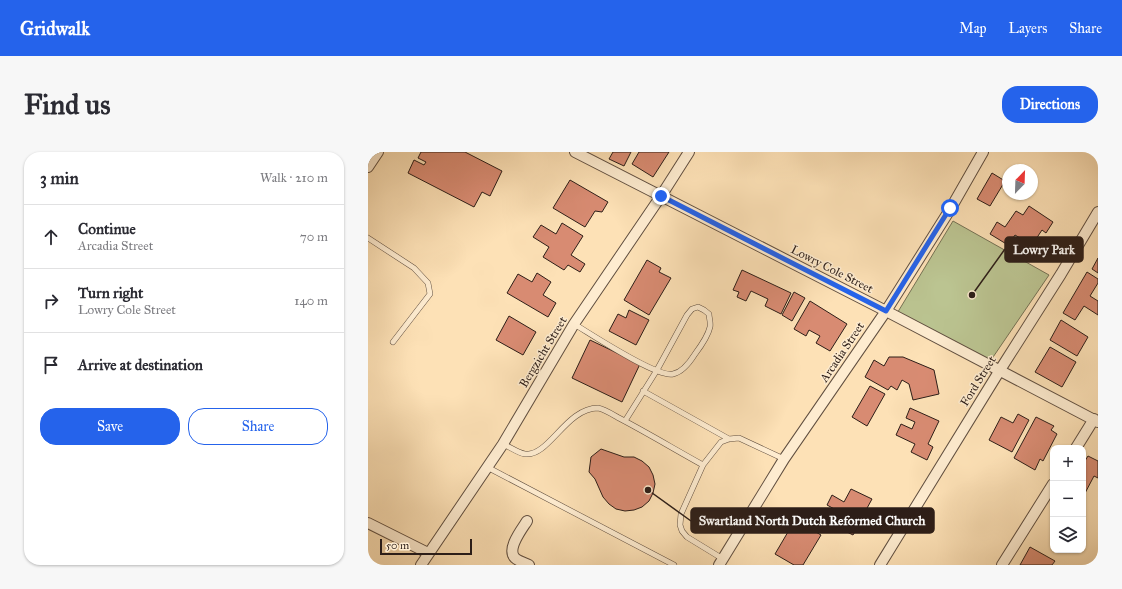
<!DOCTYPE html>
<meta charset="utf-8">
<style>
body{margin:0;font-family:"IM FELL Great Primer",serif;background:#f7f7f7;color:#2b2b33}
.controls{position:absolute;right:12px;bottom:12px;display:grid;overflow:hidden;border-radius:8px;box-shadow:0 1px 3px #0004}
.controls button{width:36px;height:36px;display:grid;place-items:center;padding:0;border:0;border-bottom:1px solid #e1e1e2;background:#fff;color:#2b2b33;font:20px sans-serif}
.compass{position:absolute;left:634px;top:12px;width:36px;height:36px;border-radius:50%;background:#fff;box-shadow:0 1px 3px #0004;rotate:23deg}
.scale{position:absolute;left:12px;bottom:10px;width:92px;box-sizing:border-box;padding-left:4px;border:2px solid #2d1e18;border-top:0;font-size:11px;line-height:14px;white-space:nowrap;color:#2d1e18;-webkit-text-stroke:3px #feecd0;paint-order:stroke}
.stop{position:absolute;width:12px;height:12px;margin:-9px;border:3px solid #2563eb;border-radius:50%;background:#fff}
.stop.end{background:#2563eb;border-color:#fff;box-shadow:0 1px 4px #0008}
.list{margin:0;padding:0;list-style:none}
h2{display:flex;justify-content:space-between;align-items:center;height:52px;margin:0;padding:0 16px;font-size:17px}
h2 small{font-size:13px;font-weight:400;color:#7c7c81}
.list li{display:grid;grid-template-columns:26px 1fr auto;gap:12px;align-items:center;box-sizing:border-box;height:64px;padding:0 16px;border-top:1px solid #e1e1e2}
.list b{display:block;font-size:15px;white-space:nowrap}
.list p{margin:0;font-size:13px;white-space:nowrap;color:#7c7c81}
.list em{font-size:13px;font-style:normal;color:#7c7c81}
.actions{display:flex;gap:8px;padding:12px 16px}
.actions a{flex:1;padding:9px 0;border:1px solid #2563eb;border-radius:16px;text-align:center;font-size:14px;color:#2563eb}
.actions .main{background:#2563eb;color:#fff}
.icon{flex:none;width:22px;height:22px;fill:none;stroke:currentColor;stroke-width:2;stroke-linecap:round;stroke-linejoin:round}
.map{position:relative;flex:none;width:730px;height:413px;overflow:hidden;border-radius:16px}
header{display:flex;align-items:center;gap:24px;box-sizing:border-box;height:56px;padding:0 20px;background:#2563eb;color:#fff}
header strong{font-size:19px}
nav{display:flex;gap:22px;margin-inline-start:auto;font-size:14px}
.intro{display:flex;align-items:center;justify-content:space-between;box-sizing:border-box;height:96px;padding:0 24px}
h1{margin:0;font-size:28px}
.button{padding:10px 18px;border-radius:16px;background:#2563eb;color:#fff;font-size:14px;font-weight:700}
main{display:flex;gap:24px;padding:0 24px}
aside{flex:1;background:#fff;border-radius:16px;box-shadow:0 1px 3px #0004}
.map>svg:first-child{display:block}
</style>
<header>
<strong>Gridwalk</strong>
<nav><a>Map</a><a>Layers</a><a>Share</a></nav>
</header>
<div class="intro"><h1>Find us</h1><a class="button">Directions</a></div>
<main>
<aside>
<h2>3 min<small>Walk · 210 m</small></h2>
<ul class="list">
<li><svg class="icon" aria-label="ahead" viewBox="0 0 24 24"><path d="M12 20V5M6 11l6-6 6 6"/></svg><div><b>Continue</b><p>Arcadia Street</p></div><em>70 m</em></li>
<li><svg class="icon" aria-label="right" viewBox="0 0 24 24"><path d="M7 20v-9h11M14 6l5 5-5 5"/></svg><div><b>Turn right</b><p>Lowry Cole Street</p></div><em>140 m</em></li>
<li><svg class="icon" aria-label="arrive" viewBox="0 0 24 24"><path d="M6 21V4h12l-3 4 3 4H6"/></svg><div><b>Arrive at destination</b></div></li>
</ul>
<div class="actions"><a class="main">Save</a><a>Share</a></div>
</aside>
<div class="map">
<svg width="730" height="413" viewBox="0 0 730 413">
<rect width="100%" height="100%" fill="#fde1b6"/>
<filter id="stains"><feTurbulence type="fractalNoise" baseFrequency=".005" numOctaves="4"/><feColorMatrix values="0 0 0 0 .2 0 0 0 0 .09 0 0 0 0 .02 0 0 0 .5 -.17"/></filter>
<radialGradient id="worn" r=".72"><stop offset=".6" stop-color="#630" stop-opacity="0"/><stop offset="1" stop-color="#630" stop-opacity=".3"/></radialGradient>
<path fill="#bbc491" stroke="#747154" d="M585,69L681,123L621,211L528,163Z"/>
<path fill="#d88b72" stroke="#2d1e18" d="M53,0H97L134,19L122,44L114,40L106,55L40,21L46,8L56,13L58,10L50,6Z
M245,0H263L256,14L241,7Z
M271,0H301L285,25L264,12Z
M624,21L637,29L622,54L609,47Z
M202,28L240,50L234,60L227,59L217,75L185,56Z
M661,54L685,70L678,81L674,78L664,93L647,83L640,93L622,82L629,70L637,75L648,59L655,63Z
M194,71L215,84L203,103L217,112L212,120L200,113L196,118L175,105L181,95L165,85L173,73L188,82Z
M730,106V121L724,117Z
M279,108L293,116L291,120L303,126L281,163L256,148Z
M374,118L423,141L413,162L397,154L400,147L383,139L378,149L369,145L371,140L365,138Z
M719,120L730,127V131L722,144L730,149V163L716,154L707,168L695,161Z
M169,121L183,130L175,143L188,151L180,165L139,141L150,122L164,130Z
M426,140L437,146L424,169L414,163Z
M442,149L479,172L462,199L448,191L452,184L441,178L438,184L426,177Z
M261,158L281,168L268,193L241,179L250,162L258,166Z
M141,164L168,180L155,203L128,188Z
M693,168L720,185L709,204L682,188Z
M222,188L272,212L254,250L204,226Z
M682,195L708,210L694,235L667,220Z
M521,205H535L566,218L571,242L545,248L541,232L534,228L529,238L523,234L520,238L497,225L506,208L516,214Z
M502,234L517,242L499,274L484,265Z
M542,256L571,269L560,292L565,295L559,308L543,300L547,292L528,283L533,272L544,277L547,270L538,266Z
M650,262L661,268L644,300L621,288L633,265L645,271Z
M668,265L686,274L683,278L689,282L675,309L672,307L667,318L646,306Z
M233,297L256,305H266L274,309L281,315L285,323L287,332L285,341L281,349L274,355L266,358L257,359L248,357L241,352L235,345L227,327L221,320L223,305Z
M720,304L730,309V326L726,324L715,345V312Z
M483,337L504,347L498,358L502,360L495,375L491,373L485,383L463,372L470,359L459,353L464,343L476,350Z
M427,368L453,383L435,413H426L407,402Z
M662,395L687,409L684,413H652Z"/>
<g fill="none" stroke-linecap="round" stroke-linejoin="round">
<g stroke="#614f40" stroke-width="6">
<path id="lane" d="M0,86L46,116L60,131L62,142L25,190
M206,172C223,182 289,226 305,222C315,220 322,210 327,202C333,194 340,184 342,175C343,171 341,166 341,162L336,158L330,155L324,157L319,163L289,218L257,269
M275,239L361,287
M135,292C142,295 150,301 157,302C181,305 198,256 230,256C236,257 244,262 249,265C278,280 306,297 335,313
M119,315L306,413
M355,407L319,385L314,379L312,373L313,362L335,313L353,290L361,287L371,286L416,307"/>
</g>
<g stroke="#614f40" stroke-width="12">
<path id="street" d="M207,0L518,159L730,270
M0,15L10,0
M708,296L726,267
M159,369C154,377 138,397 147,406C150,409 157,411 161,413
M0,371L60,401
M53,413L135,292L206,172L293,44L321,0
M351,413L416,307L518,159L583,56L615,0
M512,413L632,218L693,122L730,60
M634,413L685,332"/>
</g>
<use href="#lane" stroke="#feecd0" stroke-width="5"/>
<use href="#street" stroke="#feecd0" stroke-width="10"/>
</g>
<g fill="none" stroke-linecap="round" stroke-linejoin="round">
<path stroke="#2563eb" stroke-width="5" d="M293,44L518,159L582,56"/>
</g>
<g text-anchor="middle" stroke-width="3" stroke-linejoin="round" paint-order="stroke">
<g font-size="12" fill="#2d1e18" stroke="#feecd0">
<text transform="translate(464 117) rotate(27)" y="4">Lowry Cole Street</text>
<text transform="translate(175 200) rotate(-59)" y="4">Bergzicht Street</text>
<text transform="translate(474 200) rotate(-56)" y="4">Arcadia Street</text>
<text transform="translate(610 229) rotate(-58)" y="4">Ford Street</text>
</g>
</g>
<path fill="none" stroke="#2d1e18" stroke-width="1.5" d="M604 143L637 97M280 338L323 369"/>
<g fill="#2d1e18" stroke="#feecd0" stroke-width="1.5">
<circle cx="604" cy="143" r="4"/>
<circle cx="280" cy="338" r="4"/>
</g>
<g fill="#2d1e18" stroke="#2d1e18" stroke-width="1.5">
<rect x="637" y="85" width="78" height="25" rx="4"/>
<rect x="323" y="356" width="243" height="25" rx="4"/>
</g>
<g font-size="13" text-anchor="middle" font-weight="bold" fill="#fff">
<text x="676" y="102">Lowry Park</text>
<text x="444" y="373">Swartland North Dutch Reformed Church</text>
</g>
<rect width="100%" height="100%" filter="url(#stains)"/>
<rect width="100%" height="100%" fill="url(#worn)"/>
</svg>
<div class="controls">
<button>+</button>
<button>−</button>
<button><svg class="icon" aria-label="layers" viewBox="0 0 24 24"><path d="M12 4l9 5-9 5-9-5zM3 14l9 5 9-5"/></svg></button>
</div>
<svg class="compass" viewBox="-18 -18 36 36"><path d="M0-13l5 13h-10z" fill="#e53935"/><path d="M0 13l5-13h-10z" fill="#7c7c81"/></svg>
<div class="scale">50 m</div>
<div class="stop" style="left:582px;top:56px"></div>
<div class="stop end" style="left:293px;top:44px"></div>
</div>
</main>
